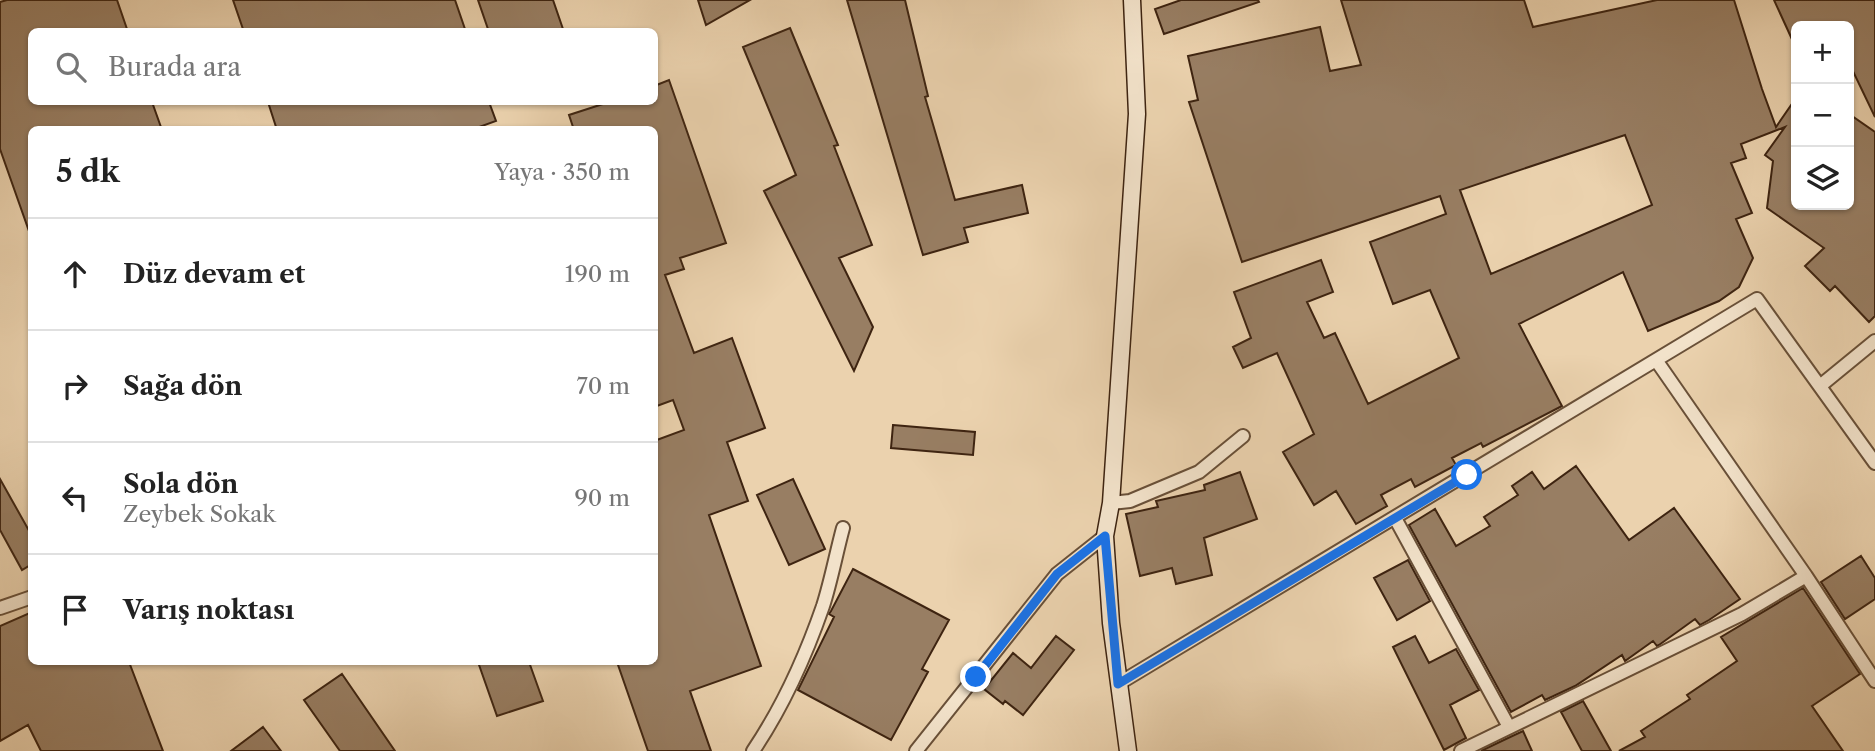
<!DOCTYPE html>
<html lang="tr">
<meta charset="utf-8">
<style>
body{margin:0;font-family:"Libre Caslon Text",serif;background:#f6f6f6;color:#222}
.controls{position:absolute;right:21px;top:21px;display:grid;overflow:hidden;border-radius:10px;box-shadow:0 2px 5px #0004}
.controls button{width:63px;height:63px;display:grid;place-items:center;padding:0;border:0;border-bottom:2px solid #e0e0e0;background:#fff;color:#222;font:35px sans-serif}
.stop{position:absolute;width:21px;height:21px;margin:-16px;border:5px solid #1a73e8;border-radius:50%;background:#fff}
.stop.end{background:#1a73e8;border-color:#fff;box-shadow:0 2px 7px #0008}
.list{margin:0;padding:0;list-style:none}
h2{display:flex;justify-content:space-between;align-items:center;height:91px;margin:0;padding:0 28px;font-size:30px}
h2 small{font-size:23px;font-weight:400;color:#767676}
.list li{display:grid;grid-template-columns:46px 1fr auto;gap:21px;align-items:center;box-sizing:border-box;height:112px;padding:0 28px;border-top:2px solid #e0e0e0}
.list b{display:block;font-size:26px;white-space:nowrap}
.list p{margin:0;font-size:23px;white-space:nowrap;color:#767676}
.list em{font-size:23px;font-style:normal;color:#767676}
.icon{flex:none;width:38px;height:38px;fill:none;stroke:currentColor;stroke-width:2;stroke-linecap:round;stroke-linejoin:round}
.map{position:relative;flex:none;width:1875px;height:751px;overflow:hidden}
.search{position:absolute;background:#fff;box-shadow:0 2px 5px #0004;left:28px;top:28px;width:630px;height:77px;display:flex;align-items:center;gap:18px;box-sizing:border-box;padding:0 24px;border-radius:10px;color:#767676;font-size:26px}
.panel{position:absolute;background:#fff;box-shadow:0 2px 5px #0004;left:28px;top:126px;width:630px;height:539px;border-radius:10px}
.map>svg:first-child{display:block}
</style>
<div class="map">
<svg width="1875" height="751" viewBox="0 0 1875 751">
<rect width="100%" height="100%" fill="#ebd2ae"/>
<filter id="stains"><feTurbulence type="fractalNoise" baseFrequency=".00286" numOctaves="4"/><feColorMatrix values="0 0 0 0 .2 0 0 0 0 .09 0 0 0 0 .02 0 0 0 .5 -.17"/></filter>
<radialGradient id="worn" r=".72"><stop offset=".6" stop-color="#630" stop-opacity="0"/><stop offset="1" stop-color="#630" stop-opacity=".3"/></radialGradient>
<path fill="#987e63" stroke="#3e2411" stroke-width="2" fill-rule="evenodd" d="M7,0H117L128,32H32V102H152L162,130H32V234H30L0,149V2Z
M233,0H455L466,32H244Z
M478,0H553L564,32H489Z
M698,0H750L706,25Z
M847,0H905L928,96L925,97L955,200L1022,185L1028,213L964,228L968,242L923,255Z
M1181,0H1258L1259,2L1164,34L1155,9Z
M1341,0H1524L1533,27L1657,0H1734L1762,89L1776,127L1796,98V205H1849V114L1875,132V316L1869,322L1835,286L1830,291L1805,266L1824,248L1767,208L1773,161L1765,155L1785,127L1741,144L1746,158L1731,163L1752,213L1736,219L1753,258L1739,287L1719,301L1648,331L1623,272L1519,324L1562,406L1483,447L1481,443L1452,458L1456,465L1415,487L1411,479L1381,495L1387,506L1356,524L1336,491L1314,505L1283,452L1314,434L1277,353L1243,368L1233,347L1251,338L1234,292L1321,260L1333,292L1307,302L1324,338L1335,333L1368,404L1459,358L1430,290L1393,304L1370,242L1446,214L1440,196L1242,262L1189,102L1198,100L1188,56L1320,27L1330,71L1361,65ZM1625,135L1652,205L1491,274L1460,190Z
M1774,0H1875V117L1849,63V26H1796V48Z
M790,28L838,145L834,146L872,245L839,258L873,327L854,371L764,191L796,175L743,47Z
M669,80L726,243L680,258L684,269L665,275L694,353L732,338L765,428L727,442L748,501L709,515L761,666L690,691L711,751H648L617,662H654V441L684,430L673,400L654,407V130H574L569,115L609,102H654V86Z
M268,102H489L496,121L471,130H277Z
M893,425L975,432L973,455L891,448Z
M1576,466L1629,540L1674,508L1740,599L1709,620L1700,625L1695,619L1659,645L1657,646L1653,641L1625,661L1622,655L1575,686L1545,700L1542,695L1511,712L1409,525L1435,509L1456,546L1490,526L1484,517L1518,495L1512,486L1532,472L1544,489Z
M1240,472L1257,519L1204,538L1212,575L1176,584L1172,568L1140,576L1126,514L1158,507L1156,501L1205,490L1204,485Z
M0,479L32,536V564L22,570L0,530Z
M793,479L825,549L789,565L757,495Z
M1861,556L1875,578V599L1845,619L1821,582Z
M1408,560L1430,601L1397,620L1374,578Z
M853,569L949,620L922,669L928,672L891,740L798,690L834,617L829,614L831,611Z
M1803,588L1860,674L1812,706L1843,751H1619L1645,737L1641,731L1690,699L1687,695L1737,661L1721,637Z
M32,612V662H129L163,751H41L28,725L0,741V626Z
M1056,636L1074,650L1023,715L1005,701L1003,704L984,689L1013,653L1031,668Z
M1415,636L1429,663L1456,649L1479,690L1450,705L1466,738L1444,750L1393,647Z
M478,662H529L543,701L497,716Z
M342,674L395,751H340L304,700Z
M1583,701L1611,751H1582L1561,712Z
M263,727L281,751H231Z
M1523,731L1532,751H1481L1508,738Z"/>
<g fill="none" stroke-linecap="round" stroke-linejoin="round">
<g stroke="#695038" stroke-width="16">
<path id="street" d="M1656,360L1806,576L1875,681
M1820,386L1875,341
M1111,503L1130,501L1199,472L1243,436
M1395,518L1509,727
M0,608L32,597
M1118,684L1757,299L1875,463
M753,751C782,708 806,655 823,606C831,581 836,554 843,528
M916,751L1057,574L1105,536
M1461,751L1742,614L1806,576"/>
</g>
<g stroke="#3e2411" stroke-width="19">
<path id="secondary" d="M1128,751L1111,623L1105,536L1111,503L1137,114L1132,0"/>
</g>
<use href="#street" stroke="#f2e2ca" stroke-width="12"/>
<use href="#secondary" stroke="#f2e2ca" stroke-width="16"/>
</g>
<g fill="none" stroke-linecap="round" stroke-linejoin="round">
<path stroke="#1a73e8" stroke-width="9" d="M976,677L1057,574L1105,536L1118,684L1467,475"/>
</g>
<rect width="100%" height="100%" filter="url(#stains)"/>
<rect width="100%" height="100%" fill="url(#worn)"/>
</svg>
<div class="controls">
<button>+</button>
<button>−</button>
<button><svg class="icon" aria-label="layers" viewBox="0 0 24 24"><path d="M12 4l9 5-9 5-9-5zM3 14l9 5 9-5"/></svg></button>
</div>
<div class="stop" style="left:1467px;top:475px"></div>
<div class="stop end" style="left:976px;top:677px"></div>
<div class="search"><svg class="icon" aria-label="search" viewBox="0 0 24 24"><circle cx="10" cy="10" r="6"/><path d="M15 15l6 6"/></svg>Burada ara</div>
<section class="panel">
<h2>5 dk<small>Yaya · 350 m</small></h2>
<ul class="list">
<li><svg class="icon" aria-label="ahead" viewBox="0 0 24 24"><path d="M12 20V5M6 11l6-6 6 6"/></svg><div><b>Düz devam et</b></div><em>190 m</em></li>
<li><svg class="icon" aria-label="right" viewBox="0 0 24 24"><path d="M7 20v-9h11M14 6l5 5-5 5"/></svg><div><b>Sağa dön</b></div><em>70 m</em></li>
<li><svg class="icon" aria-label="left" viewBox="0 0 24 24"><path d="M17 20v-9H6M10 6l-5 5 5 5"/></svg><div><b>Sola dön</b><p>Zeybek Sokak</p></div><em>90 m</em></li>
<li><svg class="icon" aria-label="arrive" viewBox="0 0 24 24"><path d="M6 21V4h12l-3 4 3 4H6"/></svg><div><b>Varış noktası</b></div></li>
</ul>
</section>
</div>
